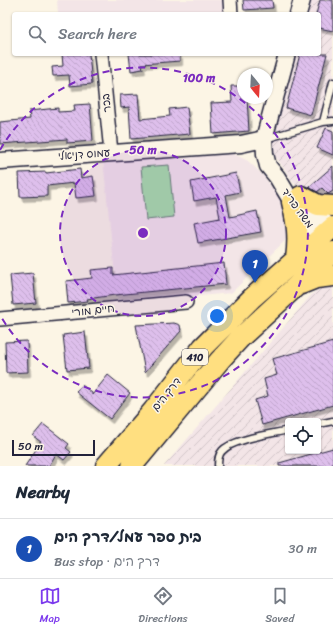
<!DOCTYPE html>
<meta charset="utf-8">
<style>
body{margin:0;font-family:Sriracha,"Playpen Sans Hebrew",sans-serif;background:#f6f6f7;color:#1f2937}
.controls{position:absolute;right:12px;bottom:12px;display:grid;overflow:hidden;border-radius:4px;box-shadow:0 1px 3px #0004}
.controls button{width:36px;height:36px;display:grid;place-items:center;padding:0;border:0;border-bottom:1px solid #e0e1e3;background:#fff;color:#1f2937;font:20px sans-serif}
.compass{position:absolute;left:237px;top:68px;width:36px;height:36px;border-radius:50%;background:#fff;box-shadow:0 1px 3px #0004;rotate:162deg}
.scale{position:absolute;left:12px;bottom:10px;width:83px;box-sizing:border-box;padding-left:4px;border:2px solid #22223b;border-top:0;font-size:11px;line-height:14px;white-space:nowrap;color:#22223b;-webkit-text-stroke:3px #fcf5e5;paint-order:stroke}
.you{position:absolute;left:217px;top:316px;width:14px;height:14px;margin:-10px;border:3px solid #fff;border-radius:50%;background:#1a73e8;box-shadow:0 0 0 6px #1a73e833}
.badge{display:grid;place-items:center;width:26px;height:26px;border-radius:50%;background:#7c3aed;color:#fff;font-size:13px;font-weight:700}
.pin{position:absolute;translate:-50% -33px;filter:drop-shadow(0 1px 2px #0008)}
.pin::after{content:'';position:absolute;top:21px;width:14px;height:12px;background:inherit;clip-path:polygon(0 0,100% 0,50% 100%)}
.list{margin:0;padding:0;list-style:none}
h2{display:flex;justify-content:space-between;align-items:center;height:52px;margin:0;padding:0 16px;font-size:17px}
h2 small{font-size:13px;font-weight:400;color:#747a83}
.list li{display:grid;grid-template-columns:26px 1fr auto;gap:12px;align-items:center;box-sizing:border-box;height:60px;padding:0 16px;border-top:1px solid #e0e1e3}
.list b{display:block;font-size:15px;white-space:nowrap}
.list p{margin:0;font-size:13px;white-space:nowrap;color:#747a83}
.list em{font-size:13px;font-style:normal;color:#747a83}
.icon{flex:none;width:22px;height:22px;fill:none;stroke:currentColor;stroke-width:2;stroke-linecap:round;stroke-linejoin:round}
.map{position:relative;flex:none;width:333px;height:466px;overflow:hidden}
.search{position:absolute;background:#fff;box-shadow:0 1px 3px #0004;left:12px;right:12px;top:12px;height:44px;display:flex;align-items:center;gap:10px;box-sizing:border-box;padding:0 14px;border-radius:4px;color:#747a83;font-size:15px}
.sheet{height:112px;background:#fff}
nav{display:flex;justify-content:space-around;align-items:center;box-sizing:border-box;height:56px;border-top:1px solid #e0e1e3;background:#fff;font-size:11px;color:#747a83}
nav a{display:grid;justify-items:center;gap:2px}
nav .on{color:#7c3aed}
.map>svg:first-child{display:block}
</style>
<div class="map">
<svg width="333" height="466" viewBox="0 0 333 466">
<defs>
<pattern id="industrial-furrows" width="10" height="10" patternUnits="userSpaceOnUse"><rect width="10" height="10" fill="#f3e5e7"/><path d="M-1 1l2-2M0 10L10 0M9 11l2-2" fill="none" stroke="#d0c4c7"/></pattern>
<pattern id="building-back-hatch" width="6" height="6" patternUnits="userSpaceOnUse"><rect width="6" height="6" fill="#debfec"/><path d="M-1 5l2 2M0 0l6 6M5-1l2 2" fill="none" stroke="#bea4cb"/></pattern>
<filter id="shadow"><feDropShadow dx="2.5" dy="4.5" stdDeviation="0" flood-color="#0004"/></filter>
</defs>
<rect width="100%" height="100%" fill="#fcf5e5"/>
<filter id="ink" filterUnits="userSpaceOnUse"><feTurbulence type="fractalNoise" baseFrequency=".025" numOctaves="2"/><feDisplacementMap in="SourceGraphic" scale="8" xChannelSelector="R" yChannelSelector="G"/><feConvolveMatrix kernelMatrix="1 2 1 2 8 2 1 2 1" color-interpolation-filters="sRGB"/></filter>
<g filter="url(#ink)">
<path fill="#f3e5e7" d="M57,0H227L228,14H58Z
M230,152L248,161L264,176L292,217L291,235L231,293L118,304L103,159Z"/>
<path fill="url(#industrial-furrows)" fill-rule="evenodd" d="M308,0H333V202L323,201L295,184L275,156L270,131L292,54H319V14H303Z
M329,283L333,285V466H164L313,293ZM288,421H318V451H288Z"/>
<path fill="#a5e0a6" stroke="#648170" d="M169,165L174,217L146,220L141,167Z"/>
<path fill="url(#building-back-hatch)" stroke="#22223b" filter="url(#shadow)" d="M243,0H272L273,8L244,10Z
M320,0H333V31L319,28V14H316Z
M62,54H89L92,84L70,86L69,75L53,76L52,67L63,66Z
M129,54H180V61L142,64L143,69L131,71Z
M300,54H327L311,115L286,108Z
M231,86H243V98H247L249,131L213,134L211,103L232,102Z
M138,94L140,119L170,116L169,109L187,107L190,134L131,139L129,107L121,108L120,95Z
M90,104L93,141L67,143V139L0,144V122L30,119L29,111L58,108V112L75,111L74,105Z
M326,128L333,131V155L317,148Z
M333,166V191L328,194L322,188L317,192L309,187Z
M80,169L81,178L93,176L96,196L76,198L74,183L47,186V196L20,197L19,173L46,172V173Z
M236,173L240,192L226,195L230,217L257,211L261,232L198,243L194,223L220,218L216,197L194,201L191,182Z
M224,263L226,284L115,295L87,299L88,301L68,303L66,281L92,278L91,270L113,268V275Z
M33,273L36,303L13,305L10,275Z
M174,323L180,325L181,331L145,372L136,325Z
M85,332L89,368L67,370L63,335Z
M27,341L28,372L6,373L5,342Z
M333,342V405L262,425L255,400L268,396L264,379L277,375L272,359Z
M108,375L130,393L110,419L76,392L82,385L92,393V395Z
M43,424L69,444L66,448L71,452L64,460L56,454L49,466H25L41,442L33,436Z
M333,448V466H279V463Z"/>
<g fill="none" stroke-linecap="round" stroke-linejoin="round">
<g stroke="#22223b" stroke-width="9">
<path id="service" d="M323,122L333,82
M265,139L323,122L333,121
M318,424L333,421
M218,466C218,461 218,455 222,451C232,439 272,434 288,430"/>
</g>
<g stroke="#22223b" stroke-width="16">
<path id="minor" d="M230,0L231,14
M101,54L111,152
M0,319L186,302"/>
</g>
<g stroke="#22223b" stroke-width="19">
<path id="tertiary" d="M298,14L302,0
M287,54L264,139L265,154L268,166L277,177L292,202L321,238
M0,161L241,144L264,139
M305,200L331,229"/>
</g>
<g stroke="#22223b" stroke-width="23">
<path id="primary" d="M301,196L318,205L333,206
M292,202C297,223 299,237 296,259
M301,284L316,278L333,276
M106,466L153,411L203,347L252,298L333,227
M132,466L220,360L241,337L333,252"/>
</g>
<use href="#service" stroke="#fcf5e5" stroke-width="6"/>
<use href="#minor" stroke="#fcf5e5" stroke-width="13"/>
<use href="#tertiary" stroke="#fcf5e5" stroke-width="16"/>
<use href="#primary" stroke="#ffdf80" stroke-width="20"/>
</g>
</g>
<circle cx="143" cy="233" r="83" fill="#7b2cbf" fill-opacity=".12"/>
<g fill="none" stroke="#7b2cbf" stroke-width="2" stroke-dasharray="7 5">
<circle cx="143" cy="233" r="83"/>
<path d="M0 150A165 165 0 1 1 0 315"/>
</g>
<g text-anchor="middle" stroke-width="3" stroke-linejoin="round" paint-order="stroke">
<rect fill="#fcf5e5" stroke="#63616e" stroke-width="1" x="182" y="349" width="26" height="16" rx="3"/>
<g font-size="10" font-weight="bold" fill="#22223b">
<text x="195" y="361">410</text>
</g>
<g font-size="11" fill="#22223b" stroke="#fcf5e5">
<text transform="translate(106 103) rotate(-96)" y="4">בכר</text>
<text transform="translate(84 154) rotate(-4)" y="4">עמוס דניאלי</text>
<text transform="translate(298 208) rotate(54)" y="4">משה פריד</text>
<text transform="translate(93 310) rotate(-6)" y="4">חיים מורי</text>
<text transform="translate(166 394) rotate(-51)" y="4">דרך הים</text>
</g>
</g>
<circle cx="143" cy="233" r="6" fill="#7b2cbf" stroke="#fcf5e5" stroke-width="2"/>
<g font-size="12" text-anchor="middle" font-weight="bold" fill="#7b2cbf" stroke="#fcf5e5" stroke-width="3" stroke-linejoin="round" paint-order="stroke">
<text x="199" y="82">100 m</text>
<text x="143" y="154">50 m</text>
</g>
</svg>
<div class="controls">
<button><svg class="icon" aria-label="locate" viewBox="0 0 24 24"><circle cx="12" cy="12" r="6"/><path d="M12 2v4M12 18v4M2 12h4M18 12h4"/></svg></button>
</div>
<svg class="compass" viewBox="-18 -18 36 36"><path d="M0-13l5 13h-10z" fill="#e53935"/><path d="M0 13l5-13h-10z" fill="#747a83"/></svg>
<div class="scale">50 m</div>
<div class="you"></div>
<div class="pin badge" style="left:255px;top:283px;background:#1a4fb4">1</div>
<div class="search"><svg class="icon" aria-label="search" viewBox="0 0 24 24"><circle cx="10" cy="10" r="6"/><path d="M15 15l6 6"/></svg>Search here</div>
</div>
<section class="sheet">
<h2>Nearby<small></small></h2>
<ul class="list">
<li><span class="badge" style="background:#1a4fb4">1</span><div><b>בית ספר עמל/דרך הים</b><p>Bus stop · דרך הים</p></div><em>30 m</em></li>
</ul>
</section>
<nav>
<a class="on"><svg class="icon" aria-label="map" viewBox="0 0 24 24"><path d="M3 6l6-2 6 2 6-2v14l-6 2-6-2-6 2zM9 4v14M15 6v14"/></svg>Map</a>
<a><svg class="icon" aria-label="directions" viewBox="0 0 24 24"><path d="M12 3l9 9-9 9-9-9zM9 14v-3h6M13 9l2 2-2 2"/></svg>Directions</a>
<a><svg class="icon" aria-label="saved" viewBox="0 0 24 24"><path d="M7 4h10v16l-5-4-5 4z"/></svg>Saved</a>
</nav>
